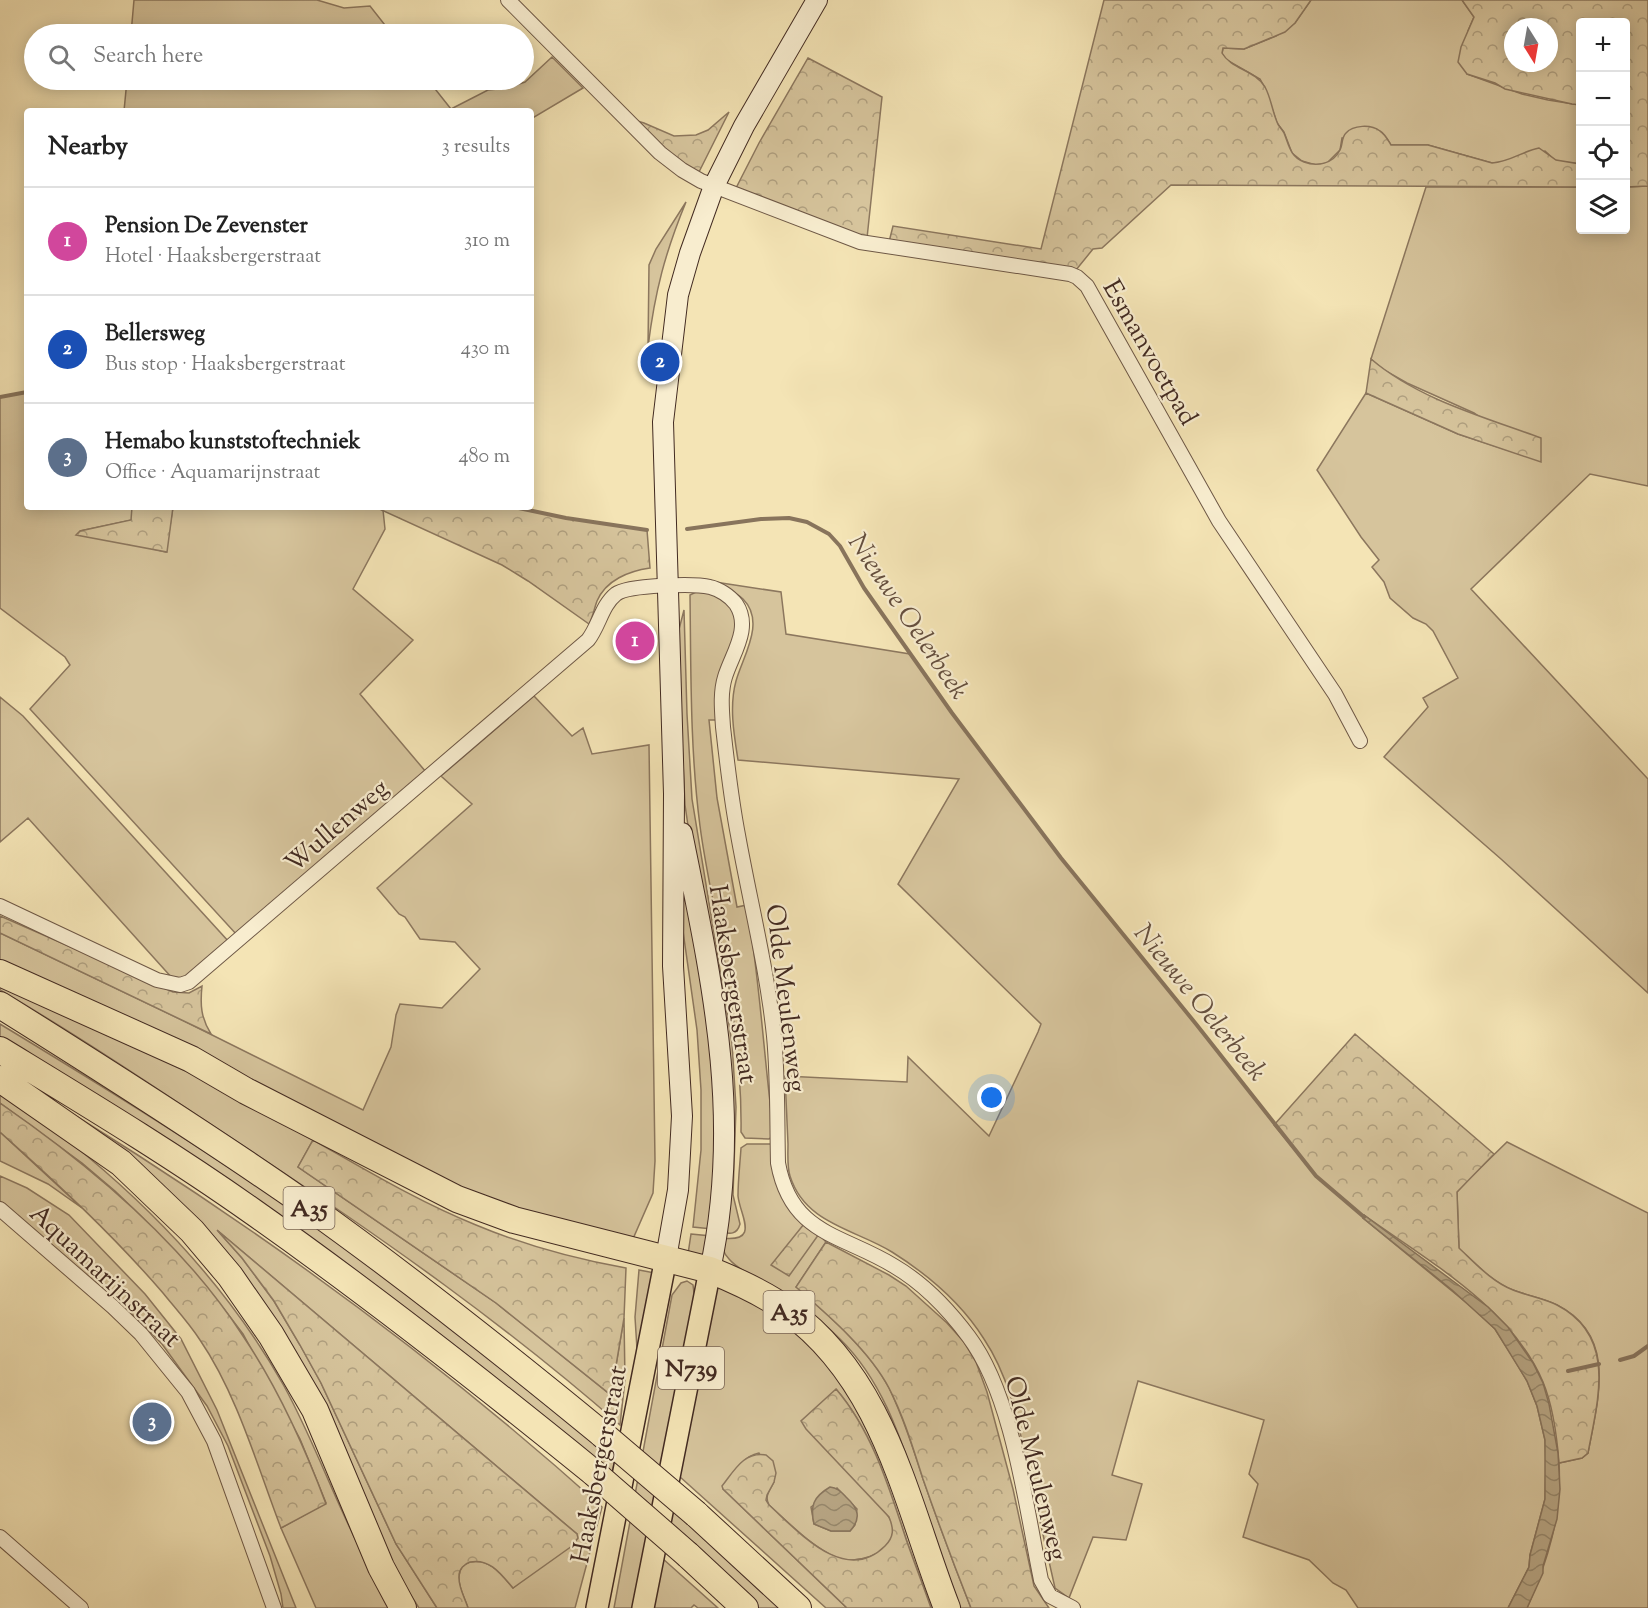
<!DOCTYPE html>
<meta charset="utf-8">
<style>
body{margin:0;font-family:"Sorts Mill Goudy",serif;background:#f2f2f2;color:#222}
.controls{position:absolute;right:18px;top:18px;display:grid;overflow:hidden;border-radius:6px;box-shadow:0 3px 15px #0003}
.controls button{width:54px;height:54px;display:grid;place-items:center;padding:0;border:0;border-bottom:2px solid #e0e0e0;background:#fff;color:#222;font:30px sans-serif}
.compass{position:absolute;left:1504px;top:18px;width:54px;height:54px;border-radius:50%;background:#fff;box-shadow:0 3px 15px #0003;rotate:169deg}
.you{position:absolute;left:992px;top:1098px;width:21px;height:21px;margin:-15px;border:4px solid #fff;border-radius:50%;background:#1a73e8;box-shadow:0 0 0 9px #1a73e833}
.badge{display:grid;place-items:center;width:39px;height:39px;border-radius:50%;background:#d93025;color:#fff;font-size:20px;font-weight:700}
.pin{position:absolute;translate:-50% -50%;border:3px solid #fff;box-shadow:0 2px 6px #0006}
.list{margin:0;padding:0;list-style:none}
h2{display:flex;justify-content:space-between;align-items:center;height:78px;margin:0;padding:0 24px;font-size:26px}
h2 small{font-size:20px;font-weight:400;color:#767676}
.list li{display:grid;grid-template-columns:39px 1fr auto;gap:18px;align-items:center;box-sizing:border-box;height:108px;padding:0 24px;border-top:2px solid #e0e0e0}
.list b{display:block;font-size:22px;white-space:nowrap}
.list p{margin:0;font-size:20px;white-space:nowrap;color:#767676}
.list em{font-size:20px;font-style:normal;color:#767676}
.icon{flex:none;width:33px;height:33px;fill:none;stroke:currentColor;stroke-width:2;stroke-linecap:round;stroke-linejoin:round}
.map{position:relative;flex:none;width:1648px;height:1608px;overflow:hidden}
.search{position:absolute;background:#fff;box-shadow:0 3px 15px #0003;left:24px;top:24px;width:510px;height:66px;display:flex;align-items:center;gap:15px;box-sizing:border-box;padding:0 21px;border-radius:33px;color:#767676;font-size:22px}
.panel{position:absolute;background:#fff;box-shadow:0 3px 15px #0003;left:24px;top:108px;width:510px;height:402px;border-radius:6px}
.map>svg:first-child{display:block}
</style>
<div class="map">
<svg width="1648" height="1608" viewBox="0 0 1648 1608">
<defs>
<pattern id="forest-crowns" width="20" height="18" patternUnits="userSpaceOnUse" patternTransform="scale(1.5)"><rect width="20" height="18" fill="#d6c49c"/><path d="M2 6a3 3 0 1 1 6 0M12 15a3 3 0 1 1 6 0" fill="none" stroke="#af9f7f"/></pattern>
<pattern id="water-waves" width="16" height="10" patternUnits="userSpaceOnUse" patternTransform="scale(1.5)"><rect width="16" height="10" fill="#b7a583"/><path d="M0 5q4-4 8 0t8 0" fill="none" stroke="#96876b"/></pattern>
</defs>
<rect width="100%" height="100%" fill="#f4e4b5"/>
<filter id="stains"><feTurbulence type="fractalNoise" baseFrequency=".00333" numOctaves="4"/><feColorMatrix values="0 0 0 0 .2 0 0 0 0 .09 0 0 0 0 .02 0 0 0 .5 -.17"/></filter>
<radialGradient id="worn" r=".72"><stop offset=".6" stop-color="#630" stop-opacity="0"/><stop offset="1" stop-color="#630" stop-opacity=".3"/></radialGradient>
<path fill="#d6c49c" stroke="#8c775e" stroke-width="1.5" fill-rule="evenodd" d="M134,0H317L344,8L370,6L392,34H131Z
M1311,0H1462L1474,17L1468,31L1467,74L1522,94L1548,100L1580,105V164L1556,161L1545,151L1503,162L1492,163L1428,145H1391L1387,139L1342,138L1340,150L1327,163L1316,165L1302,161L1292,153L1284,132L1277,123L1265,88L1260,79L1225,59L1222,54L1223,48L1244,49L1276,36L1295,23Z
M552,57L583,88L531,119V111H124L127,80H428L451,109L488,90L507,88L525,82Z
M1648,186V486L1590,474L1471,589L1648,779V993L1501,859L1384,757L1428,707L1423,698L1458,678L1433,631L1426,624L1413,618L1390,598L1384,582L1372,567L1379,560L1361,537L1317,470L1366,393L1458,434L1541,461L1474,413L1407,383L1384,370L1371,359L1426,187H1580V230H1626V187Z
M686,202C665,253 655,291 648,347L649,265L656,249Z
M27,392V507H132V520L80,531L166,552L173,507H375L383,510L385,529L353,589L413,640L360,694L426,772L237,935L30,709L70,665L65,657L0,608V397Z
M715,582L781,592L786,634L910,654L952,713L1061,858L1196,1024L1316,1176L1362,1215L1363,1218L1474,1309L1495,1329L1514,1359L1527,1381L1537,1406L1545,1440L1546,1464L1545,1499L1530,1555L1529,1567L1508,1608H1358L1346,1590L1333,1583L1309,1560L1243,1537L1258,1484L1249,1474L1264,1420L1138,1381L1112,1475L1142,1484L1126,1540L1093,1537L1069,1598L1055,1588C1046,1548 1037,1508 1028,1468C1018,1423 1010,1378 984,1339C962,1304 927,1274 892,1252C855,1229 805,1224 790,1176C787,1167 788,1154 788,1144C787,1122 786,1099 785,1076L907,1082L908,1057L989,1136L1038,1032L1041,1024L898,884L959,779L738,760C734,735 729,706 736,681C743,656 766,622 743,599C736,592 724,587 715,582Z
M696,592L722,594L739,620L717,720H709L717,798L737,907L747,905C760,982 764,1059 774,1136L769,1139L745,1138L741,1132C742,1068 733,1005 721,942C714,904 705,865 700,826C690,750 691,671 690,595Z
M684,610L687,714L692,799L732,1043L736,1107L733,1195L740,1224C737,1235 730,1234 721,1232L726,1185L692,853L685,805L677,637Z
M534,696L572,736L583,728L592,754L649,745L655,1161L653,1193L632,1241L512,1212L0,962V933L186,1022L363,1110L391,1047L396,1015L400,1004L442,1008L480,969L455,942L420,939L405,917L399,914L377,888L472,804L441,776Z
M0,697L23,716L229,942L182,980L173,979L28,818L0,842Z
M684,857L719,1072L712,1229L693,1227L701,1150V1090L697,1030L680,910Z
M0,983L128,1042L210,1083L313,1140L298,1167L496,1303L611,1395L624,1318L625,1380L620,1425C507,1326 385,1240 260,1157C174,1100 89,1042 0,990Z
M0,1024C137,1107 274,1192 402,1289C474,1344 544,1402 615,1459L611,1479L0,1043Z
M12,1077C221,1202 421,1344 602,1507L575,1608H468C465,1598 458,1587 459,1576C459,1569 464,1564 470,1562C490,1558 501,1574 513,1588L577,1534L218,1231L242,1258L274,1301L300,1345L321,1383L396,1544L437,1608H419L394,1569L268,1320Z
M0,1092C29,1113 59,1133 87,1156C165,1221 234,1297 284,1386C316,1444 337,1508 369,1566C378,1580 387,1594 396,1608H316L281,1528L326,1503L300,1439L243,1334L224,1309L143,1218L115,1191L82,1163L0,1103Z
M0,1132L82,1208L48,1184L0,1161Z
M1507,1142L1648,1213V1608H1527C1548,1561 1562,1515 1559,1463L1582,1458L1588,1453C1598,1399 1618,1336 1557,1305C1543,1298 1528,1296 1513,1290C1492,1282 1475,1263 1459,1249L1457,1192L1469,1179Z
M747,1144H771L774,1164L819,1234L826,1242L796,1287C828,1315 869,1350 889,1388C903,1417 913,1448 923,1479C938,1522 954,1565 971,1608H961L959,1605C948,1573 935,1542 925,1510C904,1450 887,1385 840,1339C824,1323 806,1308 787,1295C771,1284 741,1273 729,1259C723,1253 722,1247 721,1238C761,1243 740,1216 738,1196C738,1180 740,1164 741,1148Z
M0,1176L27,1188L69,1215L145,1294L181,1339L217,1410L296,1608H283L281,1594L270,1556L228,1446L207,1406L162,1344L129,1311L0,1201Z
M691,1234L711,1236L707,1262L688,1254Z
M639,1270L655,1273L639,1381L635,1317Z
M687,1281L693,1285L695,1301L636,1608H614L672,1295L681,1283Z
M730,1285L806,1339L866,1413L942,1608H931C923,1585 914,1562 906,1539C889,1488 872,1431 836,1389L882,1508C888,1515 895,1524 893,1534C890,1555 852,1566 835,1557C810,1545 789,1523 769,1505C764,1496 770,1490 774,1482L759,1453C740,1457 733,1475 723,1489L847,1608H826L679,1476L715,1286ZM837,1488L857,1509L855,1525L850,1531H831L814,1524L811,1507Z
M672,1508L784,1608H759L668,1527Z
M662,1558L718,1608H698L694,1605L691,1608H651Z"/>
<path fill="url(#forest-crowns)" stroke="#8c775e" stroke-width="1.5" fill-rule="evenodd" d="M1104,0H1311L1295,23L1285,32L1244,49L1223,48L1222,53C1231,69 1255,70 1265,87C1271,98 1272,110 1277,122C1278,126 1282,129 1284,133C1289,145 1290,157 1304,162C1317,167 1333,164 1340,150C1343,145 1341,138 1346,133C1353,125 1371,124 1380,131C1385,134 1388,140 1391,145H1428L1492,163C1510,162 1523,151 1539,148L1556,160L1580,164V187L1171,185L1102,248L1093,249L1076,270L889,242L893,226L1041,249Z
M1462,0H1648V186L1626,187V22H1580V105L1572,104L1505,89L1495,83L1467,74L1458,62L1461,47L1474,17ZM1513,27H1549V63H1513Z
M808,58L882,97L867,238L736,188L759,143Z
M729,112L698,174L665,152L634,120L644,123L674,136L696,135L708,130Z
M1371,359C1418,399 1484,417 1541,438V462L1458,434L1366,393Z
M132,507H173L167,552L76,535L80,531L131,520Z
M375,507H514L566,518L647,530L650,568C629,571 606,580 597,601C594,609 593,617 589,624L528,581L502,565Z
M0,916L173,992L189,993L202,986C200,1005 201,1018 211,1034L0,933Z
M1355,1034L1494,1154L1457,1192L1459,1248C1475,1263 1492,1282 1513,1290C1528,1296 1543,1298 1557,1305C1617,1336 1598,1399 1588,1453L1582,1458L1559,1463C1557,1437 1553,1406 1543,1382C1512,1308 1427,1260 1364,1215H1362L1316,1176L1274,1125Z
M0,1103C90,1165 183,1243 243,1336C278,1388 304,1445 326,1504L281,1528C258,1468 237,1394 200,1340C189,1323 175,1308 163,1293C113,1235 57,1183 0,1132Z
M313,1140C366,1170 419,1202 476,1225C524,1245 575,1259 626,1268L624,1318L611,1395L496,1303L298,1167Z
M804,1224L819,1234L789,1276L771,1265Z
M217,1230L577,1534L578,1538L572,1546L513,1588C501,1574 490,1558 470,1562C464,1564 459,1569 459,1576C458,1587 465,1598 468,1608H437L396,1544L321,1383L300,1345L274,1301L242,1258Z
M826,1242L889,1275L906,1286L947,1323L964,1342L976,1362L987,1392L1013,1489L1034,1586L1049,1608H971C954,1565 938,1522 923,1479C913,1448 904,1417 889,1388C869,1350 828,1315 796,1287Z
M836,1389C872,1431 889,1487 906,1539C914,1562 923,1585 931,1608H847L723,1489L722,1486C734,1471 744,1451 766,1455L773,1461L776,1473L774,1482L767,1495L766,1500L769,1505C798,1531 845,1586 885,1546C894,1537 894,1529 889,1517L806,1429L801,1421Z"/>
<path fill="url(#water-waves)" stroke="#88745c" stroke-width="1.5" d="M1362,1215H1364L1488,1307L1508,1327L1533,1363L1543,1383L1549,1404L1558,1453L1560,1489L1557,1519L1543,1566V1573L1527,1608H1508L1529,1567L1530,1555L1545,1499V1440L1537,1406L1527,1381L1495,1329L1452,1290L1363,1218Z
M830,1487C838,1488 841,1492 846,1497C858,1508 862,1518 850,1531H831L814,1524C810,1506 813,1497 830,1487Z"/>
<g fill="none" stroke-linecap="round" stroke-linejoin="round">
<path stroke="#88745c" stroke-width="4" d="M0,397L27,392
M514,507L566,518L647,530
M687,529L761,519L789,518L807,522L829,534L840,546L864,588L952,713L1061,858L1196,1024L1316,1176L1364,1217
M1620,1360L1634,1356L1648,1346
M1568,1371L1599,1364"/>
<g stroke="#6e5846" stroke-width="16">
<path id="minor" d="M508,0L660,153L682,170L701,181L860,242L1070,274L1077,277L1087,286L1219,521L1335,694L1360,741
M0,906L157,980L180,985L189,982L588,640C599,626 602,605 616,594C628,585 694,583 710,587C719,589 730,596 736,604C752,628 732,654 725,677C720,693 722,711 723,727C727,763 731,799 738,835C750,902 767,968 774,1036C778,1078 777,1120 778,1163C791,1235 842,1234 894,1266C923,1283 949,1310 969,1337C1013,1396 1026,1508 1041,1580L1050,1596L1073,1608
M0,1209L113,1307L141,1334L188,1392L214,1441L274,1608
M0,1537L81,1608"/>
</g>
<g stroke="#422a21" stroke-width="22">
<path id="secondary" d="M682,833C712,981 743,1118 710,1270
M666,1258L678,1190L682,1116L673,966L674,794L663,422L678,295L690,253L714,186L744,126L817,0"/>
</g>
<g stroke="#422a21" stroke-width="24">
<path id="primary" d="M597,1608L666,1258
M643,1608L710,1270"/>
</g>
<g stroke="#422a21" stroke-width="28">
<path id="motorway" d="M0,973L191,1059L246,1091L457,1199L514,1220L710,1270C737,1281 764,1293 787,1310C885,1380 906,1503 947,1608
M0,1005C104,1070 208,1136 308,1206C409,1278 506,1355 602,1434
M0,1050C85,1102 170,1153 252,1211C370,1294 482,1382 594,1473
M0,1079L121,1163L192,1231L230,1276L271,1335L315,1410L381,1567L403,1608
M696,1514L798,1608
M688,1555L745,1608"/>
</g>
<use href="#minor" stroke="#f8edcf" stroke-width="14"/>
<use href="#secondary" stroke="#f8edcf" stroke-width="20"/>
<use href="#primary" stroke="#f4e4b5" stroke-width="21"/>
<use href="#motorway" stroke="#f4e4b5" stroke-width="26"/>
<g stroke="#422a21" stroke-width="28" stroke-linecap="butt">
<path id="motorway-bridge" d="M602,1434L696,1514
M594,1473L688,1555"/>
</g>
<use href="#motorway-bridge" stroke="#f4e4b5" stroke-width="26"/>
</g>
<g text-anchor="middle" stroke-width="4.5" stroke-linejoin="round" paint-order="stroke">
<g fill="#f8edcf" stroke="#796455" stroke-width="1.5">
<rect x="283.5" y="1187" width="51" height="42" rx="4.5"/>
<rect x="763.5" y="1291" width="51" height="42" rx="4.5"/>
<rect x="658" y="1347" width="66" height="42" rx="4.5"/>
</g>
<g font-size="24" font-weight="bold" fill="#422a21">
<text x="309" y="1216">A35</text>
<text x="789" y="1320">A35</text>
<text x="691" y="1376">N739</text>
</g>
<g font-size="26" fill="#422a21" stroke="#f8edcf">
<text transform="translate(1151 352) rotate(60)" y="9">Esmanvoetpad</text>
<text transform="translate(336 825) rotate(-41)" y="9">Wullenweg</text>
<text transform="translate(734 984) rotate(81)" y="9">Haaksbergerstraat</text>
<text transform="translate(787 998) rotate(83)" y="9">Olde Meulenweg</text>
<text transform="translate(106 1275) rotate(43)" y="9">Aquamarijnstraat</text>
<text transform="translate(598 1464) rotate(-79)" y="9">Haaksbergerstraat</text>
<text transform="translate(1037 1468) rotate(76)" y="9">Olde Meulenweg</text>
</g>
<g font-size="27" font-style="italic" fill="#654f3e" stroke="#f8edcf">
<text transform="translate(909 616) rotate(56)" y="9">Nieuwe Oelerbeek</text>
<text transform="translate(1201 1002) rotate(51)" y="9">Nieuwe Oelerbeek</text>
</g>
</g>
<rect width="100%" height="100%" filter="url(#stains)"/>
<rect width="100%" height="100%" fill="url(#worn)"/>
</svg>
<div class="controls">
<button>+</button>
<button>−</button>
<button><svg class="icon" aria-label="locate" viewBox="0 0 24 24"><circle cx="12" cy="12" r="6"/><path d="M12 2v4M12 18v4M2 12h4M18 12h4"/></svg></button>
<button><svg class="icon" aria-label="layers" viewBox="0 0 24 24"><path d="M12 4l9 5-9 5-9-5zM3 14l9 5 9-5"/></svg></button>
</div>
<svg class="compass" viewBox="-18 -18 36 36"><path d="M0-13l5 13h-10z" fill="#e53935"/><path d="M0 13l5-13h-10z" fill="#767676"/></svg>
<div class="you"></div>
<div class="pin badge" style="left:635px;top:641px;background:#d1479c">1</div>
<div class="pin badge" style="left:660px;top:362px;background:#1a4fb4">2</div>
<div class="pin badge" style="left:152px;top:1422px;background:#5c6f8a">3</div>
<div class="search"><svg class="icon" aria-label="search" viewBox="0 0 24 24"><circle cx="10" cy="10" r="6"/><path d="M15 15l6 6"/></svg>Search here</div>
<section class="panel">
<h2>Nearby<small>3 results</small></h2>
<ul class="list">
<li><span class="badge" style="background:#d1479c">1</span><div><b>Pension De Zevenster</b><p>Hotel · Haaksbergerstraat</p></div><em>310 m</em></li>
<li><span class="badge" style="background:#1a4fb4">2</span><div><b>Bellersweg</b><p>Bus stop · Haaksbergerstraat</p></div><em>430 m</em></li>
<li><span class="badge" style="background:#5c6f8a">3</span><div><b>Hemabo kunststoftechniek</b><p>Office · Aquamarijnstraat</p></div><em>480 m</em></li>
</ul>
</section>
</div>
